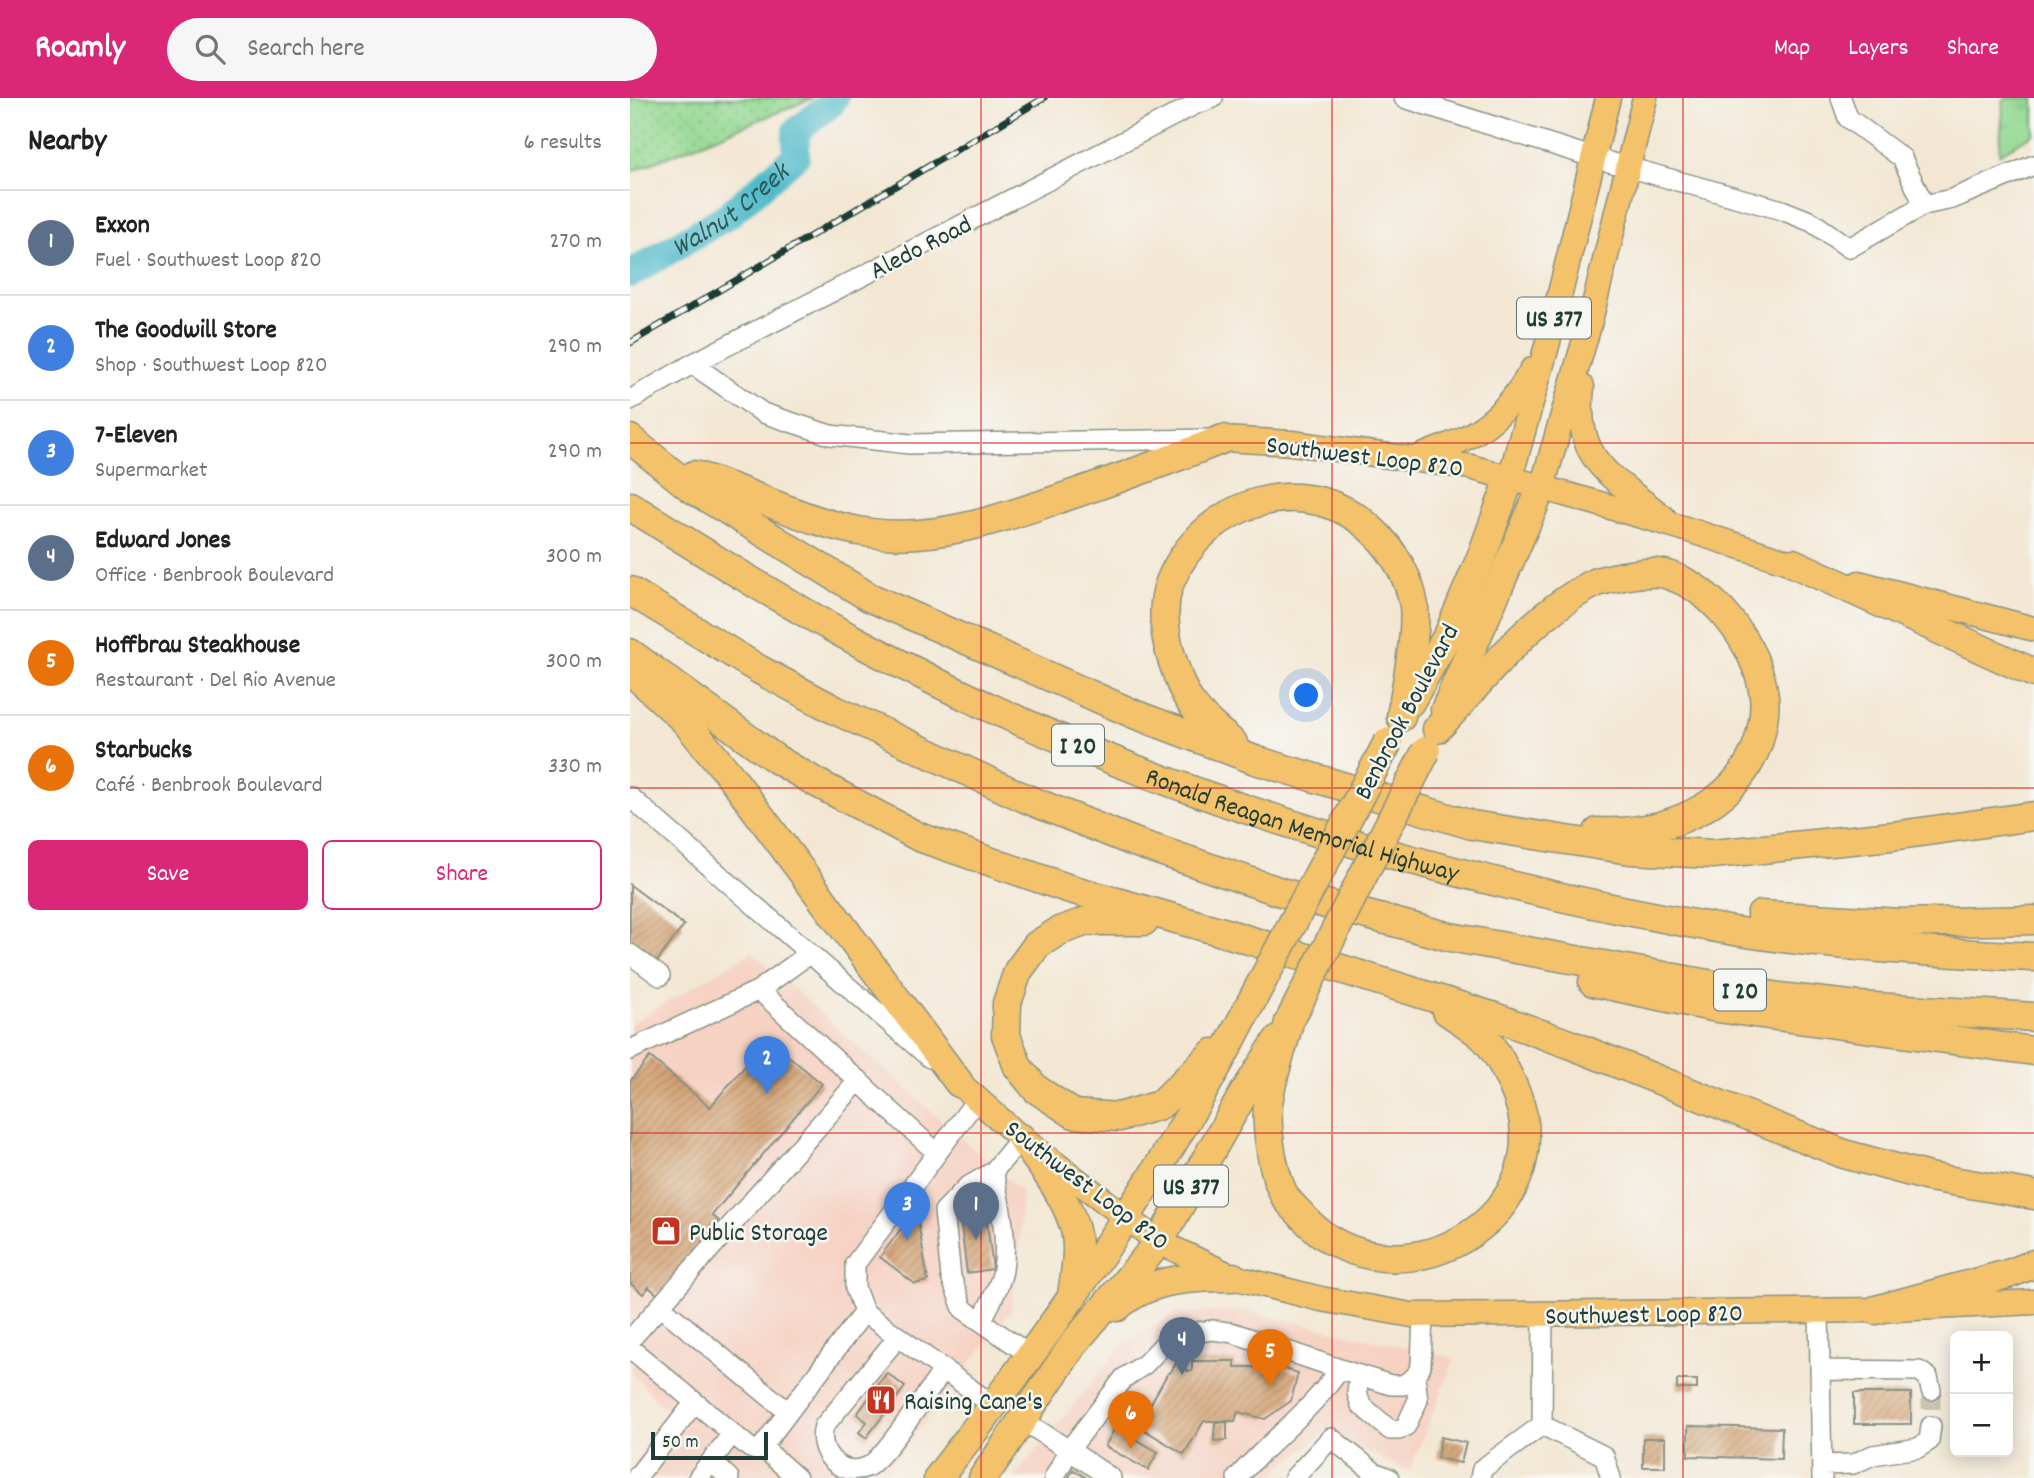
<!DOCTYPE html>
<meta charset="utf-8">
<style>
body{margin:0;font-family:Dekko,sans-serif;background:#f6f6f6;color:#202124}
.controls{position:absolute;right:21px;bottom:21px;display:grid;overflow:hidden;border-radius:10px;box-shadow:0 4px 18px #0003}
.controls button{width:63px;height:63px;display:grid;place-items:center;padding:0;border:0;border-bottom:2px solid #e0e0e0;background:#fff;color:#202124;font:35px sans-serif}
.scale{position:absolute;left:21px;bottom:18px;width:117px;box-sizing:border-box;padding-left:7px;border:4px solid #1f3d34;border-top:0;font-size:19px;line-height:24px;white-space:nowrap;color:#1f3d34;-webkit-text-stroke:5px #f6f6f2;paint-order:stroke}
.you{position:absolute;left:677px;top:598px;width:24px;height:24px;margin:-18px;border:5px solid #fff;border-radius:50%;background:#1a73e8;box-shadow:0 0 0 10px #1a73e833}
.badge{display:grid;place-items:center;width:46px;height:46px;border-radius:50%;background:#db2777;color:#fff;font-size:23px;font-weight:700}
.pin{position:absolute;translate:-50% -58px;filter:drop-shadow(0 2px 4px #0008)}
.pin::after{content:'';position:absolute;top:37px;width:24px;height:21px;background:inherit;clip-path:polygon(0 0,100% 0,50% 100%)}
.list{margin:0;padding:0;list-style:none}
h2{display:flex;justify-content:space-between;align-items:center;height:91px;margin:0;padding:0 28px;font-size:30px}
h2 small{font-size:23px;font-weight:400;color:#757577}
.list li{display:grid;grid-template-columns:46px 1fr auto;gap:21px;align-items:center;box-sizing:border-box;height:105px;padding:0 28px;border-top:2px solid #e0e0e0}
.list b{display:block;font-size:26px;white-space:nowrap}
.list p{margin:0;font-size:23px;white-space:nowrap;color:#757577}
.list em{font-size:23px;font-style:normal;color:#757577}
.actions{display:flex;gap:14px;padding:21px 28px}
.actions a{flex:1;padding:16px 0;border:2px solid #db2777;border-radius:10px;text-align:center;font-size:24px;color:#db2777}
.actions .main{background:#db2777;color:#fff}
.icon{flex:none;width:38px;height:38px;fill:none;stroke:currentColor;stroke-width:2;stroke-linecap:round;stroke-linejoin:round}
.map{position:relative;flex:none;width:1404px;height:1380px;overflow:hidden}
header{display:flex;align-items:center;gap:42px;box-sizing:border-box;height:98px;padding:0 35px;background:#db2777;color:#fff}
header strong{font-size:33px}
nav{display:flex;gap:38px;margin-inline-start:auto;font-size:24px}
.search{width:490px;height:63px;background:#f6f6f6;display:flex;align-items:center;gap:18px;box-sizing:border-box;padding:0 24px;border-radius:38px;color:#757577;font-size:26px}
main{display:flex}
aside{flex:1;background:#fff}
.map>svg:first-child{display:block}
</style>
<header>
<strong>Roamly</strong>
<div class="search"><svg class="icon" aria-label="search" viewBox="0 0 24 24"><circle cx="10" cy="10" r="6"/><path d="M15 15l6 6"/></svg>Search here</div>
<nav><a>Map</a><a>Layers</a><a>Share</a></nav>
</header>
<main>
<aside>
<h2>Nearby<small>6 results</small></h2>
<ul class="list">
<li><span class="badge" style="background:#5c6f8a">1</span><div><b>Exxon</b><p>Fuel · Southwest Loop 820</p></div><em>270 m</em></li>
<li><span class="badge" style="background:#3f7fe0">2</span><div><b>The Goodwill Store</b><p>Shop · Southwest Loop 820</p></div><em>290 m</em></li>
<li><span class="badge" style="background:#3f7fe0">3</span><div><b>7-Eleven</b><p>Supermarket</p></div><em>290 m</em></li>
<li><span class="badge" style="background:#5c6f8a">4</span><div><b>Edward Jones</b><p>Office · Benbrook Boulevard</p></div><em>300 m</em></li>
<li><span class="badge" style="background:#e8710a">5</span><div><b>Hoffbrau Steakhouse</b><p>Restaurant · Del Rio Avenue</p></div><em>300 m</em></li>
<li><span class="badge" style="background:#e8710a">6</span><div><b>Starbucks</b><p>Café · Benbrook Boulevard</p></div><em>330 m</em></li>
</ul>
<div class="actions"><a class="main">Save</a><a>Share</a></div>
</aside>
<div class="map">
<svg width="1404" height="1380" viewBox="0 0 1404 1380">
<defs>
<pattern id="grass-dots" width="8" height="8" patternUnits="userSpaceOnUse" patternTransform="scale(1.75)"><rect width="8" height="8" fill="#93d891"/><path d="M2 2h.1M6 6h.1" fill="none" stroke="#7eba7e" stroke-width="1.8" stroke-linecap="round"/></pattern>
<pattern id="park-tufts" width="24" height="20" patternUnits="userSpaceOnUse" patternTransform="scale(1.75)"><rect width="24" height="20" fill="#93d891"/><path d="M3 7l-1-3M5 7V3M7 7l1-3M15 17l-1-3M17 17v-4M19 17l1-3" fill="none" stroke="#7eba7e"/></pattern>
<pattern id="building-hatch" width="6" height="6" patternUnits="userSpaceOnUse" patternTransform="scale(1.75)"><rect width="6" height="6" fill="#d3a070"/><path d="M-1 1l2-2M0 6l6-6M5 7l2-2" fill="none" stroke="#ab845d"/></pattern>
</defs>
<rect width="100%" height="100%" fill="#f6f6f2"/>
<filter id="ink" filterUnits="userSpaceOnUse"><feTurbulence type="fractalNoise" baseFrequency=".0143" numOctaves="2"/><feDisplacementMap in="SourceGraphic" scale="14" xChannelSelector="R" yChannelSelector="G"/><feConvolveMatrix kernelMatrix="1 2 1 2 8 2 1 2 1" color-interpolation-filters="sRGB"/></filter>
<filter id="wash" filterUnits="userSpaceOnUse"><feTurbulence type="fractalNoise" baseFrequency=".00686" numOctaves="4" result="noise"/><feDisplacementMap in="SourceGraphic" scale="28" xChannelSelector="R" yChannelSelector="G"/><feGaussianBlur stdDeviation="1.57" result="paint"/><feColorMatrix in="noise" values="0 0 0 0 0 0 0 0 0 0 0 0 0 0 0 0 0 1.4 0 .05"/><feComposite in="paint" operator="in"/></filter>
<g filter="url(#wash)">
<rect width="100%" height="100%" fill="#f3e7d3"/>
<path fill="#f6d2c3" d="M122,854L392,1094L389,1150L381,1213L251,1380H0V1371L40,1316L0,1273V926Z
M615,1213L825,1260L779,1374L697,1334L656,1364L642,1380H384L493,1246L544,1215Z"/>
<path fill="url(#grass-dots)" stroke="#598a62" stroke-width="2" d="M0,0H183L0,74Z"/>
<path fill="url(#park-tufts)" stroke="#598a62" stroke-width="2" d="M1374,0H1404V36L1369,56Z"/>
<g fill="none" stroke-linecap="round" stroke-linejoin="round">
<path stroke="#4fbaca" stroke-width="28" id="s1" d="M0,176L98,117L166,58V33L201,6L205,0"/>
</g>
<g id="blocks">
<path fill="url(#building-hatch)" d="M0,787L54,827L26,865L0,846Z
M138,941L192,986L82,1117L90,1124L28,1197L19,1189L13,1196L0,1185V983L20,959L80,1009Z
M355,1109L363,1171L337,1175L329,1112Z
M288,1123L298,1183L285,1186L250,1159L276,1124Z
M562,1263H605V1269H623L638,1273L641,1267L668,1275L661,1303L635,1321L608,1314L605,1323H574L554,1356L508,1328L538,1275H540L547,1264L555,1269L557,1273H562Z
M257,1275L275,1289L236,1340L229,1334L237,1324L227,1316Z
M1047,1282H1067V1291H1047Z
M1224,1295H1281V1326H1224Z
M597,1324V1342L584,1343L585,1325Z
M1058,1328L1152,1330L1151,1361L1058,1358Z
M485,1330L528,1354L518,1372L475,1348Z
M811,1339L836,1345L831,1365L807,1360Z
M1013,1340H1035V1369H1013Z
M443,1372L457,1380H438Z"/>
</g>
</g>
<g filter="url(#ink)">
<use href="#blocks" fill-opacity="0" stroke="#899284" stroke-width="2"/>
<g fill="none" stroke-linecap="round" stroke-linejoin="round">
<path stroke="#c9c5b3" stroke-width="19" stroke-dasharray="19 10" stroke-linecap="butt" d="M1301,1292V1328"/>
<g stroke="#899284" stroke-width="22">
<path id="minor" d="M774,0L965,60L1152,112L1182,124L1219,150L1294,107L1322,101L1404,67
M1211,0L1218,20L1272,60L1294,107
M62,266L133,315L200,337L280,346L580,341
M0,302L62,266L564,7L583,0
M0,699L300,960
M0,856L30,878
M129,892L307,1055
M0,952L129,892L179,856
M391,1040L363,1074L337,1089L314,1113L321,1179L333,1211L400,1257
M30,1208L158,1314
M1189,1212L1192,1380
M234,1214L364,1308
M352,1222C359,1207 370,1189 373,1172C378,1140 370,1106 363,1074
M268,1239L194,1328C186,1354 210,1380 237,1369C253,1362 301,1289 314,1271
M0,1242L229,982
M0,1250L120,1350L126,1352L132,1349L234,1214L225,1190V1166L347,1001
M1190,1272L1289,1273L1298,1279L1301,1292
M729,1277L727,1295L731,1307L760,1332H769L776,1328L788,1302L785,1279
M392,1322L439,1352L494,1280L515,1266L537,1243L561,1235L583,1232L604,1235L710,1271L761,1287H773L785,1279L791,1268L793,1217
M912,1327L974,1358L981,1380
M132,1349L167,1380
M81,1363L99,1380
M1192,1367L1223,1366L1243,1357L1288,1350L1299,1343L1301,1328
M6,1380L65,1304
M68,1380L102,1336
M424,1380L439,1352L481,1380
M607,1380C640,1343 682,1312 710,1271
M664,1380L701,1340L744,1374L759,1380
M850,1380L852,1371L912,1327L913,1216"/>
</g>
<g stroke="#899284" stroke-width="27">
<path id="major" d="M952,289C943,364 982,378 1034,420
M593,341L662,345L841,369L1043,427L1180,471
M786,361C802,353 821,348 837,339C867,323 886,300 902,272
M880,380L918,244L978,0
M912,389L958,231L1015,0
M1229,485L1404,531
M329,985L391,1040L529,1144L603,1179L691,1201L782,1217L1246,1212L1404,1204"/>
</g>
<g stroke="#899284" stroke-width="31">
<g id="highway">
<path d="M0,341L61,390L239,499L504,616L625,662L842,727L1000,752L1083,756L1262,738L1404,718"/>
<path d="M64,377C123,394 179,427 241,435C310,444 378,418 443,396C493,379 543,361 593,341"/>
<path id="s2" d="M0,408C76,456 153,504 232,546C501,690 798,780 1098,832C1199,849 1302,854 1404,859"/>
<path d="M1163,465L1404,575"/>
<path d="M0,493L130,572L205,612L397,701L504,744L651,794L820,839L1149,899L1229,908L1404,919"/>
<path d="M0,555L146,661L187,685L289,739L437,790L596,835L862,918L939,946L1214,1056L1299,1079L1404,1097"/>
<path d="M0,572L55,623L102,680L329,985"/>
<path d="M780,604L819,535L852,457L880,380"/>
<path d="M815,612L912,389"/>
<path d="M807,631C855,580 902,515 967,484C975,481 984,480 993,478C1006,476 1022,473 1035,476C1084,489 1128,549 1134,598C1136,613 1132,631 1128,645C1105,711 1032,737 968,734"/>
<path d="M603,645C588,633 573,621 561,605C553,594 548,580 544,567C535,542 530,509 540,484C574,401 678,370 744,434C764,453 780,481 784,508C787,537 776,588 771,619"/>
<path d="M1131,817L1271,825L1404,822"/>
<path d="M514,823H457L429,833L407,847L388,873L377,905L376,937L388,969L406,991L444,1016L489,1019L530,1007L583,955"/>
<path d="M963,884L1087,910L1404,953"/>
<path d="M659,924C653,951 641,979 638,1007C636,1032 643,1079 656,1100C661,1107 669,1114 674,1120C766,1218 942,1118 883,988C875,971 866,951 852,938C842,929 828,921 817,913"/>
<path d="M391,1040C410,1066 433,1094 443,1125C451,1147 445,1174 442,1197"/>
<path d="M487,1209C520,1180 561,1179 603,1179"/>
<path d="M1246,1212L1381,1175L1404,1166"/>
<path d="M308,1380C423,1231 533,1078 618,910"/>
<path d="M353,1380L445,1244L529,1144L614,995L647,943"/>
</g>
</g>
<use href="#minor" stroke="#fff" stroke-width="19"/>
<use href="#major" stroke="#f3c26a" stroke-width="24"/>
<use href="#highway" stroke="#f3c26a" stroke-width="28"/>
<g stroke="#1f3d34" stroke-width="7">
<path id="rail" d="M0,245L414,0"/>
</g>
<use href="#rail" stroke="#f6f6f2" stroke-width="4.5" stroke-dasharray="13" stroke-linecap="butt"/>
<g stroke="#899284" stroke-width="31" stroke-linecap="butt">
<path id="highway-bridge" d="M618,910L758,644
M661,920L796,653"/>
</g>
<use href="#highway-bridge" stroke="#f3c26a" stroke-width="28"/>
</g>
</g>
<path fill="none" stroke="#d62828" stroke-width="2" stroke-opacity="0.55" d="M351,0V1380M702,0V1380M1053,0V1380M0,345H1404M0,690H1404M0,1035H1404"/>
<defs>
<g id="shop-square" transform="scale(1.575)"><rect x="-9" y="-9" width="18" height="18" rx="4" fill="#c8321e" stroke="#f6f6f2"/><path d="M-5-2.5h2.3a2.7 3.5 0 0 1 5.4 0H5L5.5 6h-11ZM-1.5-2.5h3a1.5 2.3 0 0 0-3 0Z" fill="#fff"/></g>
<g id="restaurant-square" transform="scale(1.575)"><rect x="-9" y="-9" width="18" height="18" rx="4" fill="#c8321e" stroke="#f6f6f2"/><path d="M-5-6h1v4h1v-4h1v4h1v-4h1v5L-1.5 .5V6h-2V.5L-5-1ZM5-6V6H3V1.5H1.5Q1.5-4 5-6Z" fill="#fff"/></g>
</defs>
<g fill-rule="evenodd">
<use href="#shop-square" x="36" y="1133"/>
<use href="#restaurant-square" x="251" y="1302"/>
</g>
<g text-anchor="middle" stroke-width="5" stroke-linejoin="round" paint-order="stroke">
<g fill="#f6f6f2" stroke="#60746d" stroke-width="2">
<rect x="887" y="199.5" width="74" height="41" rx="5"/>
<rect x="422" y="626.5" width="52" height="41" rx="5"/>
<rect x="1084" y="871.5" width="52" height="41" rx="5"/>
<rect x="524" y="1067.5" width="74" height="41" rx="5"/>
</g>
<g font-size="24" font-weight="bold" fill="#1f3d34">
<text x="924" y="228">US 377</text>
<text x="448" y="655">I 20</text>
<text x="1110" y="900">I 20</text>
<text x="561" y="1096">US 377</text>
</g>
<g font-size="26" fill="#1f3d34" stroke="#f6f6f2">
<text transform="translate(290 148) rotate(-27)" y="9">Aledo Road</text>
<text transform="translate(735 357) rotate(7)" y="9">Southwest Loop 820</text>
<text transform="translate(775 613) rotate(-62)" y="9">Benbrook Boulevard</text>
<text dy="9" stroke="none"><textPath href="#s2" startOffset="747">Ronald Reagan Memorial Highway</textPath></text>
<text transform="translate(458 1086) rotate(37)" y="9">Southwest Loop 820</text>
<text transform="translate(1014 1215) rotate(-1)" y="9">Southwest Loop 820</text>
</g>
<g font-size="26" fill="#1f3d34" stroke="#f6f6f2" text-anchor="start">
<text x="59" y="1142">Public Storage</text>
<text x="274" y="1311">Raising Cane's</text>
</g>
<g font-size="28" font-style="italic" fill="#2b5c5a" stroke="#f6f6f2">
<text dy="10" stroke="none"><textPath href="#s1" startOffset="119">Walnut Creek</textPath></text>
</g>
</g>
</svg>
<div class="controls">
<button>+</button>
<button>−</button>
</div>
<div class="scale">50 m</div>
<div class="you"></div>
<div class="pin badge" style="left:346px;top:1142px;background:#5c6f8a">1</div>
<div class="pin badge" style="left:137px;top:996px;background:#3f7fe0">2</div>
<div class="pin badge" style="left:277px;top:1142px;background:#3f7fe0">3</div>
<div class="pin badge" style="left:552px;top:1277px;background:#5c6f8a">4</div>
<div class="pin badge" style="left:640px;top:1289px;background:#e8710a">5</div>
<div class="pin badge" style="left:501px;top:1351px;background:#e8710a">6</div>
</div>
</main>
